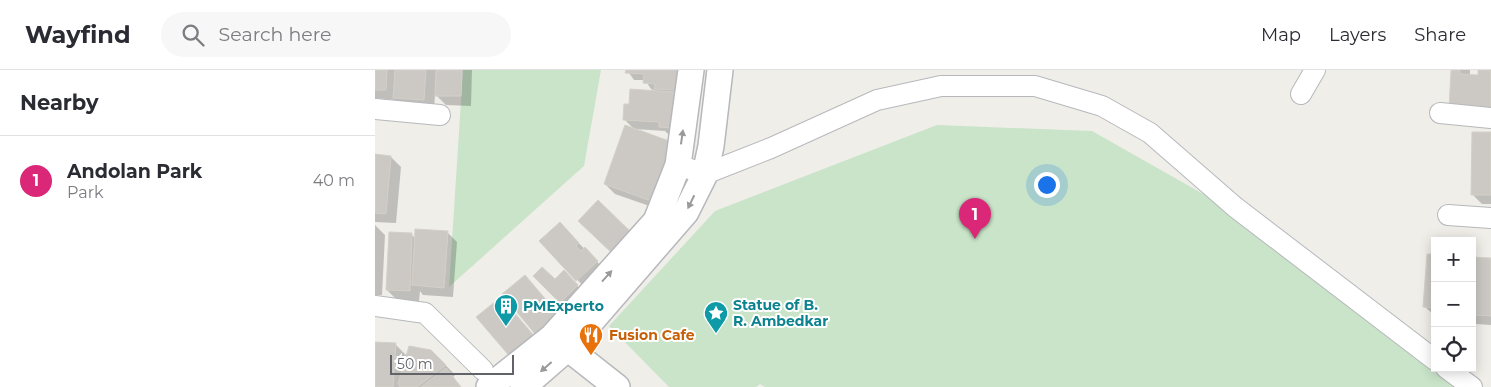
<!DOCTYPE html>
<meta charset="utf-8">
<style>
body{margin:0;font-family:Montserrat,sans-serif;background:#f7f7f7;color:#2b2b33}
.controls{position:absolute;right:15px;bottom:15px;display:grid;overflow:hidden;border-radius:0px;box-shadow:0 2px 12px #0003}
.controls button{width:45px;height:45px;display:grid;place-items:center;padding:0;border:0;border-bottom:1px solid #e1e1e2;background:#fff;color:#2b2b33;font:25px sans-serif}
.scale{position:absolute;left:15px;bottom:12px;width:124px;box-sizing:border-box;padding-left:5px;border:2px solid #606367;border-top:0;font-size:14px;line-height:18px;white-space:nowrap;color:#606367;-webkit-text-stroke:4px #fff;paint-order:stroke}
.you{position:absolute;left:671px;top:114px;width:18px;height:18px;margin:-12px;border:4px solid #fff;border-radius:50%;background:#1a73e8;box-shadow:0 0 0 8px #1a73e833}
.badge{display:grid;place-items:center;width:32px;height:32px;border-radius:50%;background:#db2777;color:#fff;font-size:16px;font-weight:700}
.pin{position:absolute;translate:-50% -41px;filter:drop-shadow(0 1px 2px #0008)}
.pin::after{content:'';position:absolute;top:26px;width:18px;height:15px;background:inherit;clip-path:polygon(0 0,100% 0,50% 100%)}
.list{margin:0;padding:0;list-style:none}
h2{display:flex;justify-content:space-between;align-items:center;height:65px;margin:0;padding:0 20px;font-size:21px}
h2 small{font-size:16px;font-weight:400;color:#7c7c81}
.list li{display:grid;grid-template-columns:32px 1fr auto;gap:15px;align-items:center;box-sizing:border-box;height:90px;padding:0 20px;border-top:1px solid #e1e1e2}
.list b{display:block;font-size:19px;white-space:nowrap}
.list p{margin:0;font-size:16px;white-space:nowrap;color:#7c7c81}
.list em{font-size:16px;font-style:normal;color:#7c7c81}
.icon{flex:none;width:28px;height:28px;fill:none;stroke:currentColor;stroke-width:2;stroke-linecap:round;stroke-linejoin:round}
.map{position:relative;flex:none;width:1116px;height:317px;overflow:hidden}
header{display:flex;align-items:center;gap:30px;box-sizing:border-box;height:70px;padding:0 25px;background:#fff;border-bottom:1px solid #e1e1e2}
header strong{font-size:24px}
nav{display:flex;gap:28px;margin-inline-start:auto;font-size:18px}
.search{width:350px;height:45px;background:#f7f7f7;display:flex;align-items:center;gap:12px;box-sizing:border-box;padding:0 18px;border-radius:28px;color:#7c7c81;font-size:19px}
main{display:flex}
aside{flex:1;background:#fff}
.map>svg:first-child{display:block}
</style>
<header>
<strong>Wayfind</strong>
<div class="search"><svg class="icon" aria-label="search" viewBox="0 0 24 24"><circle cx="10" cy="10" r="6"/><path d="M15 15l6 6"/></svg>Search here</div>
<nav><a>Map</a><a>Layers</a><a>Share</a></nav>
</header>
<main>
<aside>
<h2>Nearby<small></small></h2>
<ul class="list">
<li><span class="badge">1</span><div><b>Andolan Park</b><p>Park</p></div><em>40 m</em></li>
</ul>
</aside>
<div class="map">
<svg width="1116" height="317" viewBox="0 0 1116 317">
<rect width="100%" height="100%" fill="#f0eee9"/>
<path fill="#c9e4c9" d="M88,0H226L209,96L74,217Z
M562,55L717,61L830,125L1081,317H390L385,314L381,317H294L234,256L340,141Z"/>
<path fill="#0003" d="M0,0H97L96,36L71,35L60,24L59,40L29,37L21,30L0,28Z
M252,0H312L295,66L290,61L259,59L249,49L285,23L276,19L270,10H259Z
M1077,0H1095V6H1104L1105,0H1116L1075,38Z
M1116,64V134H1107L1097,124Z
M296,73L286,140L240,124L230,114Z
M0,86L16,87L26,97L21,153L0,152Z
M0,155L10,165L7,225H0Z
M72,162L82,172L78,227L48,225L45,221L44,231L22,230L12,220L36,164L41,169Z
M194,163L232,202L212,220L166,171Z
M1060,185V246L1049,236Z
M1097,188L1116,189V255L1101,254L1097,251Z
M189,202L209,223L193,239L160,206L180,211Z
M0,273L20,274L32,286L35,277L45,278L63,287L80,305L78,307L86,317H0Z"/>
<path fill="#ccc9c5" stroke="#d4d0c8" d="M0,0H12L11,20H0Z
M20,0H51L49,30L18,28Z
M61,0H87L86,26H60Z
M251,0H306L304,20L279,19L280,14L268,13L269,4L250,3Z
M1076,0H1085V4L1103,5V0H1116V40L1074,39Z
M255,19L299,22L297,58L284,57V52L248,50L249,34H254Z
M250,55L297,72L276,131L229,114Z
M1097,62H1116V125H1096Z
M0,84L16,86L11,144L0,143Z
M223,130L260,166L240,186L203,151Z
M185,152L204,173L201,176L206,181L210,177L223,191L201,211L164,171Z
M40,159L73,161L69,218L37,215Z
M14,162L37,163L35,221L11,220Z
M1052,184H1060V238L1048,237Z
M1097,187L1116,188V246L1097,245Z
M167,197L180,209L189,200L203,215L185,233L158,206Z
M150,205L189,251L165,270L127,224Z
M126,227L160,267L136,288L101,247Z
M0,272L21,273L18,317H0Z
M34,276L56,280L71,295L42,317H25L23,314Z
M71,298L86,317H46Z"/>
<g fill="none" stroke-linecap="round" stroke-linejoin="round">
<g stroke="#b6b8bb" stroke-width="22">
<path id="minor" d="M926,24L940,0
M0,39L65,45
M1065,43L1116,48
M303,95L330,104L396,78L502,30L566,16H660L727,36L775,63L860,137L1060,290
M1073,145L1116,148
M0,236L50,243L108,300
M1071,298L1097,317"/>
</g>
<g stroke="#b6b8bb" stroke-width="28">
<path id="tertiary" d="M181,269L242,317
M114,317L177,267L281,151L303,95L316,0
M148,317L194,277L311,142L330,104L336,76L345,0"/>
</g>
<use href="#minor" stroke="#fff" stroke-width="20"/>
<use href="#tertiary" stroke="#fff" stroke-width="25"/>
</g>
<defs><path id="oneway-solid" d="M-6-.8H1V-3.2L6.5 0L1 3.2V.8H-6Z" transform="scale(1.25)"/></defs>
<g fill="#989a9c">
<use href="#oneway-solid" transform="translate(307 67) rotate(-82)"/>
<use href="#oneway-solid" transform="translate(316 132) rotate(116)"/>
<use href="#oneway-solid" transform="translate(232 206) rotate(-48)"/>
<use href="#oneway-solid" transform="translate(171 297) rotate(139)"/>
</g>
<defs>
<g id="building-pin" transform="scale(1.25)"><path d="M0 17L-7.5 6A9.5 9.5 0 1 1 7.5 6Z" fill="#0f9aa8" stroke="#fff"/><path d="M-4-6H4V6H1V3H-1V6H-4ZM-2.5-4.3h1.7v1.8h-1.7ZM.8-4.3h1.7v1.8H.8ZM-2.5-1h1.7V.8h-1.7ZM.8-1h1.7V.8H.8Z" fill="#fff"/></g>
<g id="sight-pin" transform="scale(1.25)"><path d="M0 17L-7.5 6A9.5 9.5 0 1 1 7.5 6Z" fill="#0f9aa8" stroke="#fff"/><path d="M0-6L1.8-2.2L6-1.7L2.9 1.2L3.7 5.4L0 3.3L-3.7 5.4L-2.9 1.2L-6-1.7L-1.8-2.2Z" fill="#fff"/></g>
<g id="restaurant-pin" transform="scale(1.25)"><path d="M0 17L-7.5 6A9.5 9.5 0 1 1 7.5 6Z" fill="#e8710a" stroke="#fff"/><path d="M-5-6h1v4h1v-4h1v4h1v-4h1v5L-1.5 .5V6h-2V.5L-5-1ZM5-6V6H3V1.5H1.5Q1.5-4 5-6Z" fill="#fff"/></g>
</defs>
<g fill-rule="evenodd">
<use href="#building-pin" x="131" y="236"/>
<use href="#sight-pin" x="341" y="243"/>
<use href="#restaurant-pin" x="216" y="265"/>
</g>
<g text-anchor="middle" stroke-width="4" stroke-linejoin="round" paint-order="stroke">
<g font-size="14" font-weight="bold" fill="#0d838f" stroke="#fff" text-anchor="start">
<text x="358" y="240">Statue of B.<tspan x="358" dy="16">R. Ambedkar</tspan></text>
<text x="148" y="241">PMExperto</text>
</g>
<g font-size="14" font-weight="bold" fill="#c56008" stroke="#fff" text-anchor="start">
<text x="234" y="270">Fusion Cafe</text>
</g>
</g>
</svg>
<div class="controls">
<button>+</button>
<button>−</button>
<button><svg class="icon" aria-label="locate" viewBox="0 0 24 24"><circle cx="12" cy="12" r="6"/><path d="M12 2v4M12 18v4M2 12h4M18 12h4"/></svg></button>
</div>
<div class="scale">50 m</div>
<div class="you"></div>
<div class="pin badge" style="left:600px;top:169px">1</div>
</div>
</main>
